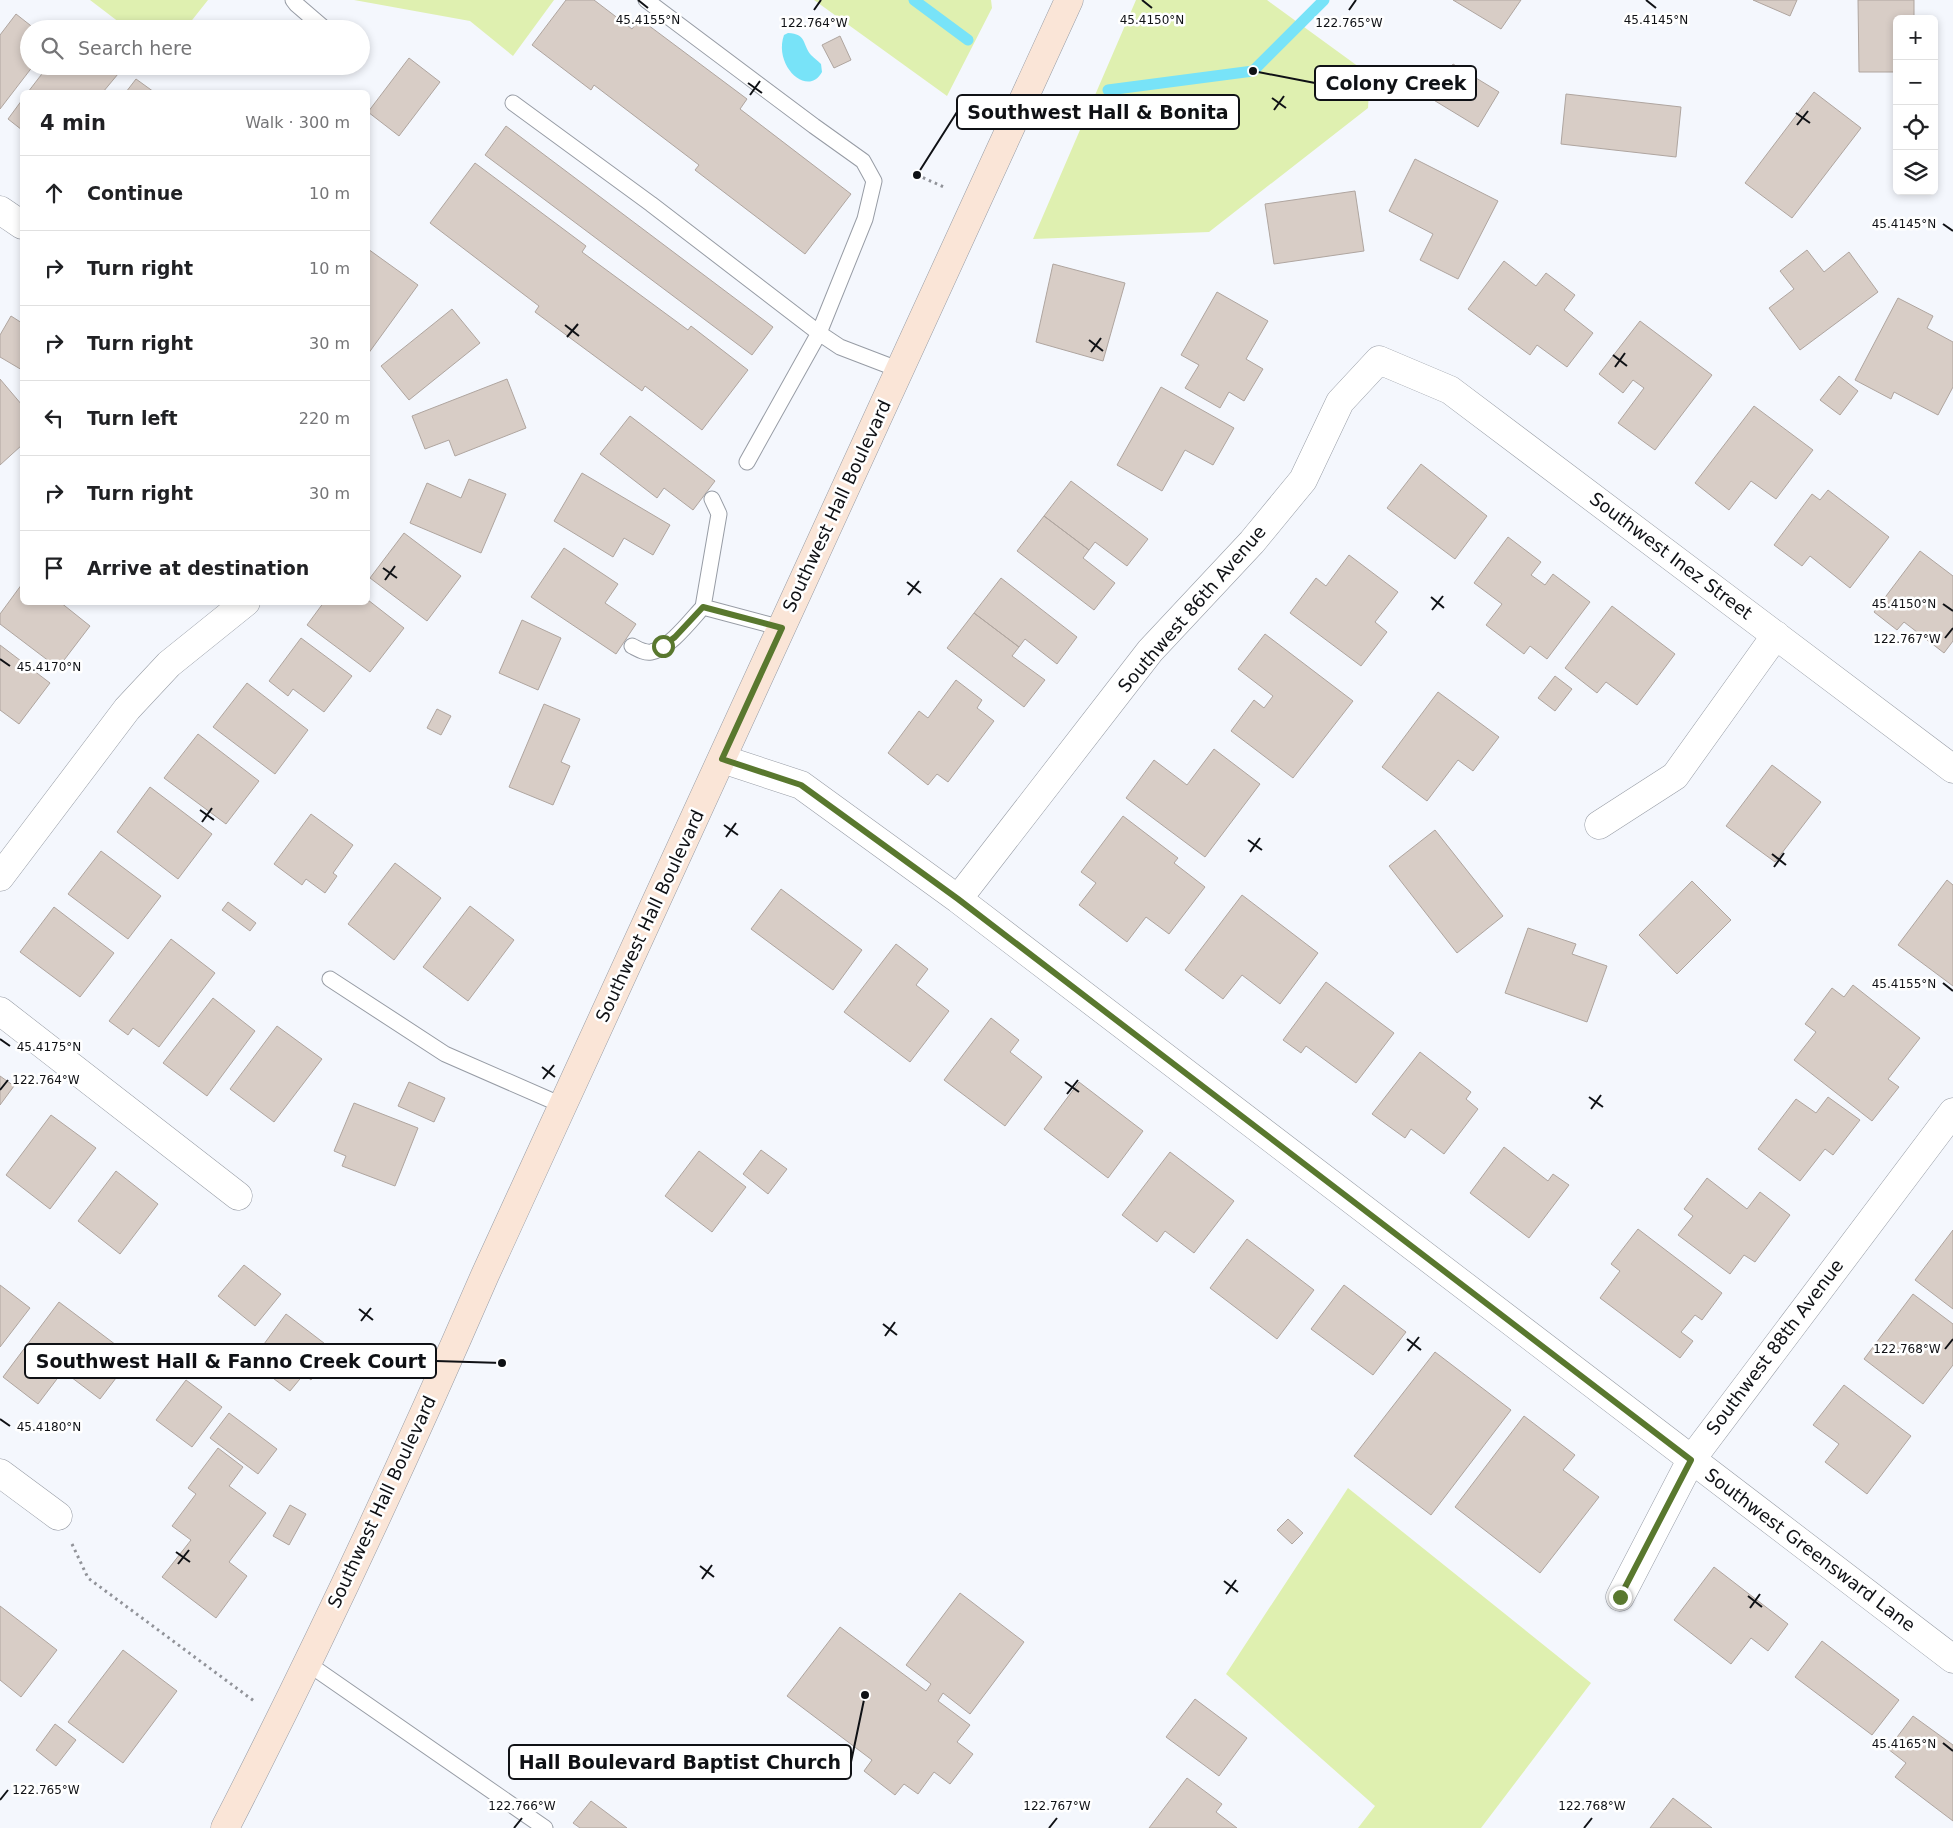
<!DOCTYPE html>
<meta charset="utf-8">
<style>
body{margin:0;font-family:"DejaVu Sans",sans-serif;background:#f2f2f2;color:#202124}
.controls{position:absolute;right:15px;top:15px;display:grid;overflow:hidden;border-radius:8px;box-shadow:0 2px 8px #0003}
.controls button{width:45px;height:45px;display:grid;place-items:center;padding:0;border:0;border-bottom:1px solid #e0e0e0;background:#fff;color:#202124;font:25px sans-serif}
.stop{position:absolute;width:15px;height:15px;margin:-11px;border:4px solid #59782e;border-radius:50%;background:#fff}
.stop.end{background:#59782e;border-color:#fff;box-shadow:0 1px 5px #0008}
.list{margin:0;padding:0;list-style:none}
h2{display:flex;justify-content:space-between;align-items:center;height:65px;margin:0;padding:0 20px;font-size:21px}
h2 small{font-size:16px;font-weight:400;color:#757577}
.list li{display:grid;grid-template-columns:32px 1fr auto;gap:15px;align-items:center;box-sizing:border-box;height:75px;padding:0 20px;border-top:1px solid #e0e0e0}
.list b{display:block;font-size:19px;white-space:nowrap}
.list em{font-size:16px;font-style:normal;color:#757577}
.icon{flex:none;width:28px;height:28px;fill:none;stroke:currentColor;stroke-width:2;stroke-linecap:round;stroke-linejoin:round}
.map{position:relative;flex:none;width:1953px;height:1828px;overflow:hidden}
.search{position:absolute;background:#fff;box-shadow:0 2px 8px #0003;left:20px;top:20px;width:350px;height:55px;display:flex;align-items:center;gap:12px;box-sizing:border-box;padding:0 18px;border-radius:28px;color:#757577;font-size:19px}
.panel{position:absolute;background:#fff;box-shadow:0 2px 8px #0003;left:20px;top:90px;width:350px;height:515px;border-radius:8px}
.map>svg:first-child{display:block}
</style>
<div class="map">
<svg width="1953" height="1828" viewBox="0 0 1953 1828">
<rect width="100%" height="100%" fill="#f4f7fd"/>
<path fill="#dff0b0" d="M90,0H208L185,29H128Z
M354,0H554L513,56L470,21Z
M814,0H991L992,8L947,96Z
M1136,0H1267L1370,75L1368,108L1209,232L1033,239Z
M1348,1488L1591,1683L1481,1828H1358L1375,1806L1226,1674Z"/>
<path fill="#78e3f8" d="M788,33C807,34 802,44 811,55C814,58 818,61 821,64L822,72C808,98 773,66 784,35Z"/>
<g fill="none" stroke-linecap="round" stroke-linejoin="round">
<path stroke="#78e3f8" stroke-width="11" d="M914,0L968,40
M1108,90L1253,71L1324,0"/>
</g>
<path fill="#d8cdc6" stroke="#afa59f" d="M566,0H594L632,29L640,19L747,99L740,109L851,194L805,254L695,170L699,165L594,85L591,90L532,45Z
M1453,0H1521L1501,29Z
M1753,0H1797L1790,16Z
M1858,0H1914V19H1897V72H1859Z
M16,14L35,29H29V66H33L0,109V35Z
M840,36L851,60L834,68L822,45Z
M409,58L440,82L399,136L368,112Z
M1453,64L1499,92L1478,127L1432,99Z
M48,66H108L118,74L103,92H28Z
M136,79L154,92H126Z
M1814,92L1861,128L1792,218L1745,183Z
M1566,94L1681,107L1676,157L1561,144Z
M22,100V130L8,119Z
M506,126L773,327L752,355L485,155Z
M1415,159L1498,201L1458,279L1420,260L1433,234L1389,211Z
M475,163L586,246L582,252L688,330L691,326L748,370L702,430L645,386L642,391L535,312L539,306L430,223Z
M1355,191L1364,251L1274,264L1265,204Z
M368,249L418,285L368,354Z
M1807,250L1824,272L1849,252L1878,292L1800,350L1769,308L1794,289L1780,271Z
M1504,261L1536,286L1546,273L1575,295L1564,310L1593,333L1567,367L1537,345L1530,355L1468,309Z
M1053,264L1125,283L1103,361L1036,342Z
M1217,292L1268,321L1246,359L1263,369L1244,401L1229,392L1220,408L1185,388L1199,365L1181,355Z
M1898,298L1933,316L1927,328L1953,342V387L1938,415L1894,392L1891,399L1855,380Z
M452,309L480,343L409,400L381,366Z
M11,316L22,323V370L0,357V335Z
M1640,321L1712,375L1655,450L1618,423L1644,388L1633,380L1623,393L1599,374Z
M1839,376L1858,391L1840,415L1820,400Z
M0,379L22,405V445L0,465Z
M507,379L526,428L455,456L449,440L425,449L412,416Z
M1161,387L1234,428L1213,465L1185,450L1162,491L1117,465Z
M1754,406L1813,450L1776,499L1751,481L1729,510L1695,483Z
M630,416L715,481L693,510L664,488L657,498L600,454Z
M1421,464L1487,516L1455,559L1387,508Z
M582,473L670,525L653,555L624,538L613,557L554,521Z
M469,479L506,494L481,553L410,523L427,483L461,498Z
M1071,481L1148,539L1127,566L1095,542L1089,550L1044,516Z
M1828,490L1889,537L1850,588L1810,556L1802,566L1774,545L1812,494L1820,500Z
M1044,516L1089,550L1083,558L1115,583L1094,610L1017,551Z
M404,533L461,576L427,621L370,578Z
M1508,537L1541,562L1531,575L1545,585L1553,574L1590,602L1547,659L1530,646L1524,654L1486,625L1502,604L1474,583Z
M564,548L618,584L605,603L636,624L616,654L531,597Z
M1920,551L1953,576V641L1944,653L1904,622L1897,630L1874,612Z
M1349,555L1398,592L1375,622L1387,632L1361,666L1290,613L1316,578L1326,586Z
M1001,578L1077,637L1057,664L1025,639L1019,647L974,613Z
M22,584V602H60L90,626L58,668L0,624V614Z
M368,600L404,628L370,672L307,625L324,602H368Z
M1612,606L1675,654L1637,705L1606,682L1597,693L1565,668Z
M974,613L1019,647L1012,656L1045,680L1024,707L947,648Z
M522,620L561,638L538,690L499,673Z
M1265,634L1353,701L1293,778L1231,731L1254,700L1264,708L1273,696L1238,669Z
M301,638L352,676L324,712L293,689L288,696L269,681Z
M0,645L50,683L19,724L0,710Z
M1555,676L1572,689L1555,711L1538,698Z
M956,680L982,700L977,708L994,721L948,782L937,774L928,785L888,753L919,711L928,718Z
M247,683L308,730L275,774L213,727Z
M1438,692L1499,737L1473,771L1458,760L1427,801L1382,767Z
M544,704L580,719L561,762L570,766L553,805L509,787Z
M437,709L451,716L441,735L427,728Z
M198,734L259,781L226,824L164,778Z
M1214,749L1260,784L1205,857L1126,798L1154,760L1187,785Z
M1772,765L1821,802L1775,862L1726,826Z
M150,787L212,834L178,879L117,832Z
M311,814L353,845L333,873L337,876L325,893L306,879L302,885L274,864Z
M1123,816L1178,858L1174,863L1205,887L1169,934L1146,917L1127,942L1079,905L1096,883L1081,872Z
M1435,830L1503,916L1457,953L1389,866Z
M101,851L161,896L128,939L68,894Z
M395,863L441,898L394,960L348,924Z
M1947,880L1953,885V986L1898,945Z
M1692,881L1731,920L1677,974L1639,935Z
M781,889L862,950L833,990L751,929Z
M1242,895L1318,953L1280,1004L1242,975L1223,999L1185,970Z
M228,902L256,923L250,931L222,910Z
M470,906L514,940L468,1001L423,967Z
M54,907L114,953L80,997L20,952Z
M1528,928L1576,944L1572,954L1607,966L1587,1022L1505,993Z
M171,939L215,973L159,1047L133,1028L128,1035L109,1021Z
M896,944L928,969L916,985L949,1011L910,1062L844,1012Z
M1326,982L1394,1033L1356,1083L1306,1046L1301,1053L1283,1040Z
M1853,985L1920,1038L1888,1079L1899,1087L1872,1121L1794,1060L1816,1032L1805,1024L1832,988L1844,997Z
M213,998L255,1031L207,1096L163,1063Z
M991,1018L1019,1040L1010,1052L1042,1077L1005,1126L944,1080Z
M277,1026L322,1059L274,1122L230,1089Z
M1420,1052L1471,1092L1466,1099L1478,1109L1444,1154L1411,1129L1405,1138L1372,1114Z
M0,1076L14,1086L0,1105Z
M409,1082L445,1098L434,1122L398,1106Z
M1079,1082L1143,1131L1108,1178L1044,1129Z
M1828,1097L1860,1120L1833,1155L1825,1149L1800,1181L1758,1149L1796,1099L1816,1113Z
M354,1103L418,1128L395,1186L342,1166L346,1156L334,1151Z
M51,1115L96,1148L50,1209L6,1175Z
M1504,1147L1548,1181L1553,1174L1569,1185L1529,1238L1470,1193Z
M761,1150L787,1169L768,1194L743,1174Z
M699,1151L746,1187L712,1232L665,1196Z
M1170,1152L1234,1201L1194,1253L1165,1231L1157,1242L1122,1215Z
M116,1171L158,1204L120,1254L78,1221Z
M1707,1178L1747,1209L1760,1192L1790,1215L1755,1262L1744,1255L1730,1274L1678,1235L1693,1216L1684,1209Z
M1638,1229L1722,1293L1702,1320L1695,1315L1681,1332L1693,1341L1680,1358L1600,1298L1620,1271L1611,1264Z
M1953,1230V1309L1915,1280Z
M1247,1239L1314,1290L1277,1339L1210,1288Z
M244,1265L281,1294L255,1326L218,1296Z
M0,1285L30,1308L0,1347Z
M1344,1285L1406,1332L1373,1375L1311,1329Z
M1913,1294L1953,1324V1365L1923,1404L1864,1359Z
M59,1302L132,1357L100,1399L63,1371L38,1404L3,1377Z
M286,1314L333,1350L311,1380L304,1374L290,1391L261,1369L274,1351L264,1344Z
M1435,1352L1511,1410L1431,1515L1354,1456Z
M186,1380L222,1407L192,1447L156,1420Z
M1844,1385L1911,1436L1867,1494L1825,1462L1839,1444L1813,1425Z
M229,1413L277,1449L258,1474L210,1438Z
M1524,1416L1575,1455L1563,1470L1599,1497L1540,1573L1455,1507Z
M218,1448L243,1467L229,1486L266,1513L229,1562L247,1576L216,1618L162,1577L191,1540L172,1526L196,1494L188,1488Z
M290,1505L306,1514L289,1545L273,1536Z
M1288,1519L1303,1533L1292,1544L1277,1530Z
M1714,1567L1788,1624L1768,1651L1751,1638L1731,1664L1674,1620Z
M960,1593L1024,1642L970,1714L943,1693L938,1701L970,1725L957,1742L973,1754L950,1784L934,1772L918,1794L904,1784L895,1795L864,1771L872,1760L787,1696L840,1627L926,1691L931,1684L906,1665Z
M0,1606L57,1650L21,1697L0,1680Z
M1822,1641L1899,1700L1872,1735L1795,1677Z
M123,1650L177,1691L123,1763L68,1722Z
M1195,1699L1247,1738L1219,1776L1166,1737Z
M1913,1716L1953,1745V1821L1895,1777L1906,1763L1888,1749Z
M55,1724L76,1740L56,1766L36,1750Z
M1187,1778L1222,1804L1216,1812L1237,1828H1149Z
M1673,1798L1712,1828H1650Z
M591,1801L627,1828H580L573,1823Z"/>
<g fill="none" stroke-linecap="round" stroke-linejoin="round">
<g stroke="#979ca5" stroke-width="17">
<path id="service" d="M293,0L296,4L325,29
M646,0L814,126L863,161L874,181L865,219L819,333L840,347L900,370
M513,103L651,204L819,333L747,462
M712,499L719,514L703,607L782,628
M632,646C638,649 644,653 651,652C669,649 691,620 703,607
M330,979L445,1054L564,1106
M307,1663L545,1828"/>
</g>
<g stroke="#979ca5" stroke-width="29">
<path id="minor" d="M0,210L22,225
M722,759L801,785L958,899L1953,1659
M1599,825L1675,776L1776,635
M0,877L127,709L169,664L246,602
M958,899L1150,651L1252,542L1303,480L1340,402L1379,360L1450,390L1953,769
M0,1011L238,1196
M0,1473L58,1516
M1620,1597L1691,1460L1953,1112"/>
</g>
<g stroke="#979ca5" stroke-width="29">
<path id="secondary" d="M225,1828C318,1647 404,1462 485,1275L1069,0"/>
</g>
<path stroke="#919399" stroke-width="3" stroke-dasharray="2.5 4" stroke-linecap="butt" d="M917,175L946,188
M72,1544L88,1578L254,1701"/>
<use href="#service" stroke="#fff" stroke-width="15"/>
<use href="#minor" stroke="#fff" stroke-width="28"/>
<use href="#secondary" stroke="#fae5d7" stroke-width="28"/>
</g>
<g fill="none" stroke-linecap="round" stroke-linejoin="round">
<path stroke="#59782e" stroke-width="6" d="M663,646L675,637L703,607L782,628L722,759L801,785L958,899L1691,1460L1620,1597"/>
</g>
<path fill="none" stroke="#0f1115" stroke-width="2" d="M638,0L648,8M1142,0L1152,8M1646,0L1656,8M814,10L821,0M1349,10L1356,0M748,83L762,93M750,95L760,81M1272,98L1286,108M1274,110L1284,96M1796,113L1810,123M1797,125L1808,111M1943,224L1953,231M565,325L579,336M567,337L578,324M1089,340L1103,351M1091,352L1101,338M1613,355L1627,366M1615,367L1625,353M383,568L397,578M385,580L395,566M907,582L921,593M908,595L919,581M1431,597L1444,608M1943,604L1953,611M1432,610L1443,596M1945,638L1953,628M0,659L10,666M200,810L214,820M202,822L212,808M724,825L738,835M726,837L736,823M1248,840L1262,850M1250,852L1260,838M1772,854L1786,865M1774,867L1784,853M1943,983L1953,991M0,1039L10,1046M542,1067L555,1077M543,1079L554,1065M1065,1082L1079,1092M0,1090L8,1080M1067,1094L1078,1080M1589,1097L1603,1107M1591,1109L1601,1095M359,1309L373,1320M361,1321L371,1308M883,1324L897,1335M885,1336L895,1322M1407,1339L1421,1350M1945,1349L1953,1339M1408,1351L1419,1337M0,1419L10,1426M176,1552L190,1562M178,1564L189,1550M700,1566L714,1577M702,1579L712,1565M1224,1581L1238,1592M1226,1594L1236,1580M1748,1596L1762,1607M1750,1608L1760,1594M1943,1743L1953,1751M0,1800L8,1790M514,1828L522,1818M1049,1828L1057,1818M1584,1828L1592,1818"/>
<g text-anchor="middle" stroke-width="5" stroke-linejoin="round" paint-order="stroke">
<g font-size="18" fill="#0f1115" stroke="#fff">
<text transform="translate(837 506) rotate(-65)" y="6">Southwest Hall Boulevard</text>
<text transform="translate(1671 556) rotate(37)" y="6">Southwest Inez Street</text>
<text transform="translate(1192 609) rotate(-49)" y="6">Southwest 86th Avenue</text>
<text transform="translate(650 916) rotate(-65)" y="6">Southwest Hall Boulevard</text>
<text transform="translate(1775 1347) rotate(-53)" y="6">Southwest 88th Avenue</text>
<text transform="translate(382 1502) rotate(-65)" y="6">Southwest Hall Boulevard</text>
<text transform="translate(1810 1550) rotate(37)" y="6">Southwest Greensward Lane</text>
</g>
</g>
<g font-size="12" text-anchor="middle" fill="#0f1115" stroke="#fff" stroke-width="5" stroke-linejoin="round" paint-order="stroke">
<text x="648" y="24">45.4155°N</text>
<text x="1152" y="24">45.4150°N</text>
<text x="1656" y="24">45.4145°N</text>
<text x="814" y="27">122.764°W</text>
<text x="1349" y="27">122.765°W</text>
<text x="1904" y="228">45.4145°N</text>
<text x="1904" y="608">45.4150°N</text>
<text x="1907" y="643">122.767°W</text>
<text x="49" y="671">45.4170°N</text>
<text x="1904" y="988">45.4155°N</text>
<text x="49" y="1051">45.4175°N</text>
<text x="46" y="1084">122.764°W</text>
<text x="1907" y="1353">122.768°W</text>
<text x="49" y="1431">45.4180°N</text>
<text x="1904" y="1748">45.4165°N</text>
<text x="46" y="1794">122.765°W</text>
<text x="522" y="1810">122.766°W</text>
<text x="1057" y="1810">122.767°W</text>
<text x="1592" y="1810">122.768°W</text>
</g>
<path fill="none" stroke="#0f1115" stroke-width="2" d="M1253 71L1315 83M917 175L957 112M502 1363L436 1361M865 1695L851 1762"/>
<g fill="#0f1115" stroke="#fff" stroke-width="2">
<circle cx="1253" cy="71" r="5"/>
<circle cx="917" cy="175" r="5"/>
<circle cx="502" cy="1363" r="5"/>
<circle cx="865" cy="1695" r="5"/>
</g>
<g fill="#fff" stroke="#0f1115" stroke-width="2">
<rect x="1315" y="66" width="161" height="34" rx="5"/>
<rect x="957" y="95" width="282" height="34" rx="5"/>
<rect x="25" y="1344" width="411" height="34" rx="5"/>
<rect x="509" y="1745" width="342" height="34" rx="5"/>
</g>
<g font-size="19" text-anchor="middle" font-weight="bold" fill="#0f1115">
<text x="1396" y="90">Colony Creek</text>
<text x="1098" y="119">Southwest Hall &amp; Bonita</text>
<text x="231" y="1368">Southwest Hall &amp; Fanno Creek Court</text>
<text x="680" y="1769">Hall Boulevard Baptist Church</text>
</g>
</svg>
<div class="controls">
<button>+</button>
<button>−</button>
<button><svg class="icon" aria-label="locate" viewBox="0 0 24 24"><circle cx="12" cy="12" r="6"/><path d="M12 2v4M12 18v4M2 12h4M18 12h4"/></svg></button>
<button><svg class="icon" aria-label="layers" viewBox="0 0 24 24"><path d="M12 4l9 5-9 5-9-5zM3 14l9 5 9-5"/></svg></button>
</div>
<div class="stop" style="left:663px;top:646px"></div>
<div class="stop end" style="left:1620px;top:1597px"></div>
<div class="search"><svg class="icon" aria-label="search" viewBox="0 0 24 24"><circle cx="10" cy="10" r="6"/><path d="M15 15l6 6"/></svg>Search here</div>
<section class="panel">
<h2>4 min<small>Walk · 300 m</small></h2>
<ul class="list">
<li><svg class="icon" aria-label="ahead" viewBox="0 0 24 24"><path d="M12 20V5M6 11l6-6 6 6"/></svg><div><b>Continue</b></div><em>10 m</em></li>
<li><svg class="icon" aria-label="right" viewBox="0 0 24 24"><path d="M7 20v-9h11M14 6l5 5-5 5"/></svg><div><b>Turn right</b></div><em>10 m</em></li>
<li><svg class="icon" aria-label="right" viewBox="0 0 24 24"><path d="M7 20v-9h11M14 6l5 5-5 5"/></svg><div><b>Turn right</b></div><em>30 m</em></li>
<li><svg class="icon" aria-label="left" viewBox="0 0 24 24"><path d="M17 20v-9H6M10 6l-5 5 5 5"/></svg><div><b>Turn left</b></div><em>220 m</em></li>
<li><svg class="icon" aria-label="right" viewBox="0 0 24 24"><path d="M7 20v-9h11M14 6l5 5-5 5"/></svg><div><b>Turn right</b></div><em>30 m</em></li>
<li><svg class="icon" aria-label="arrive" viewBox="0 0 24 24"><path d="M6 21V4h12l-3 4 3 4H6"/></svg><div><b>Arrive at destination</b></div></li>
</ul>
</section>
</div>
